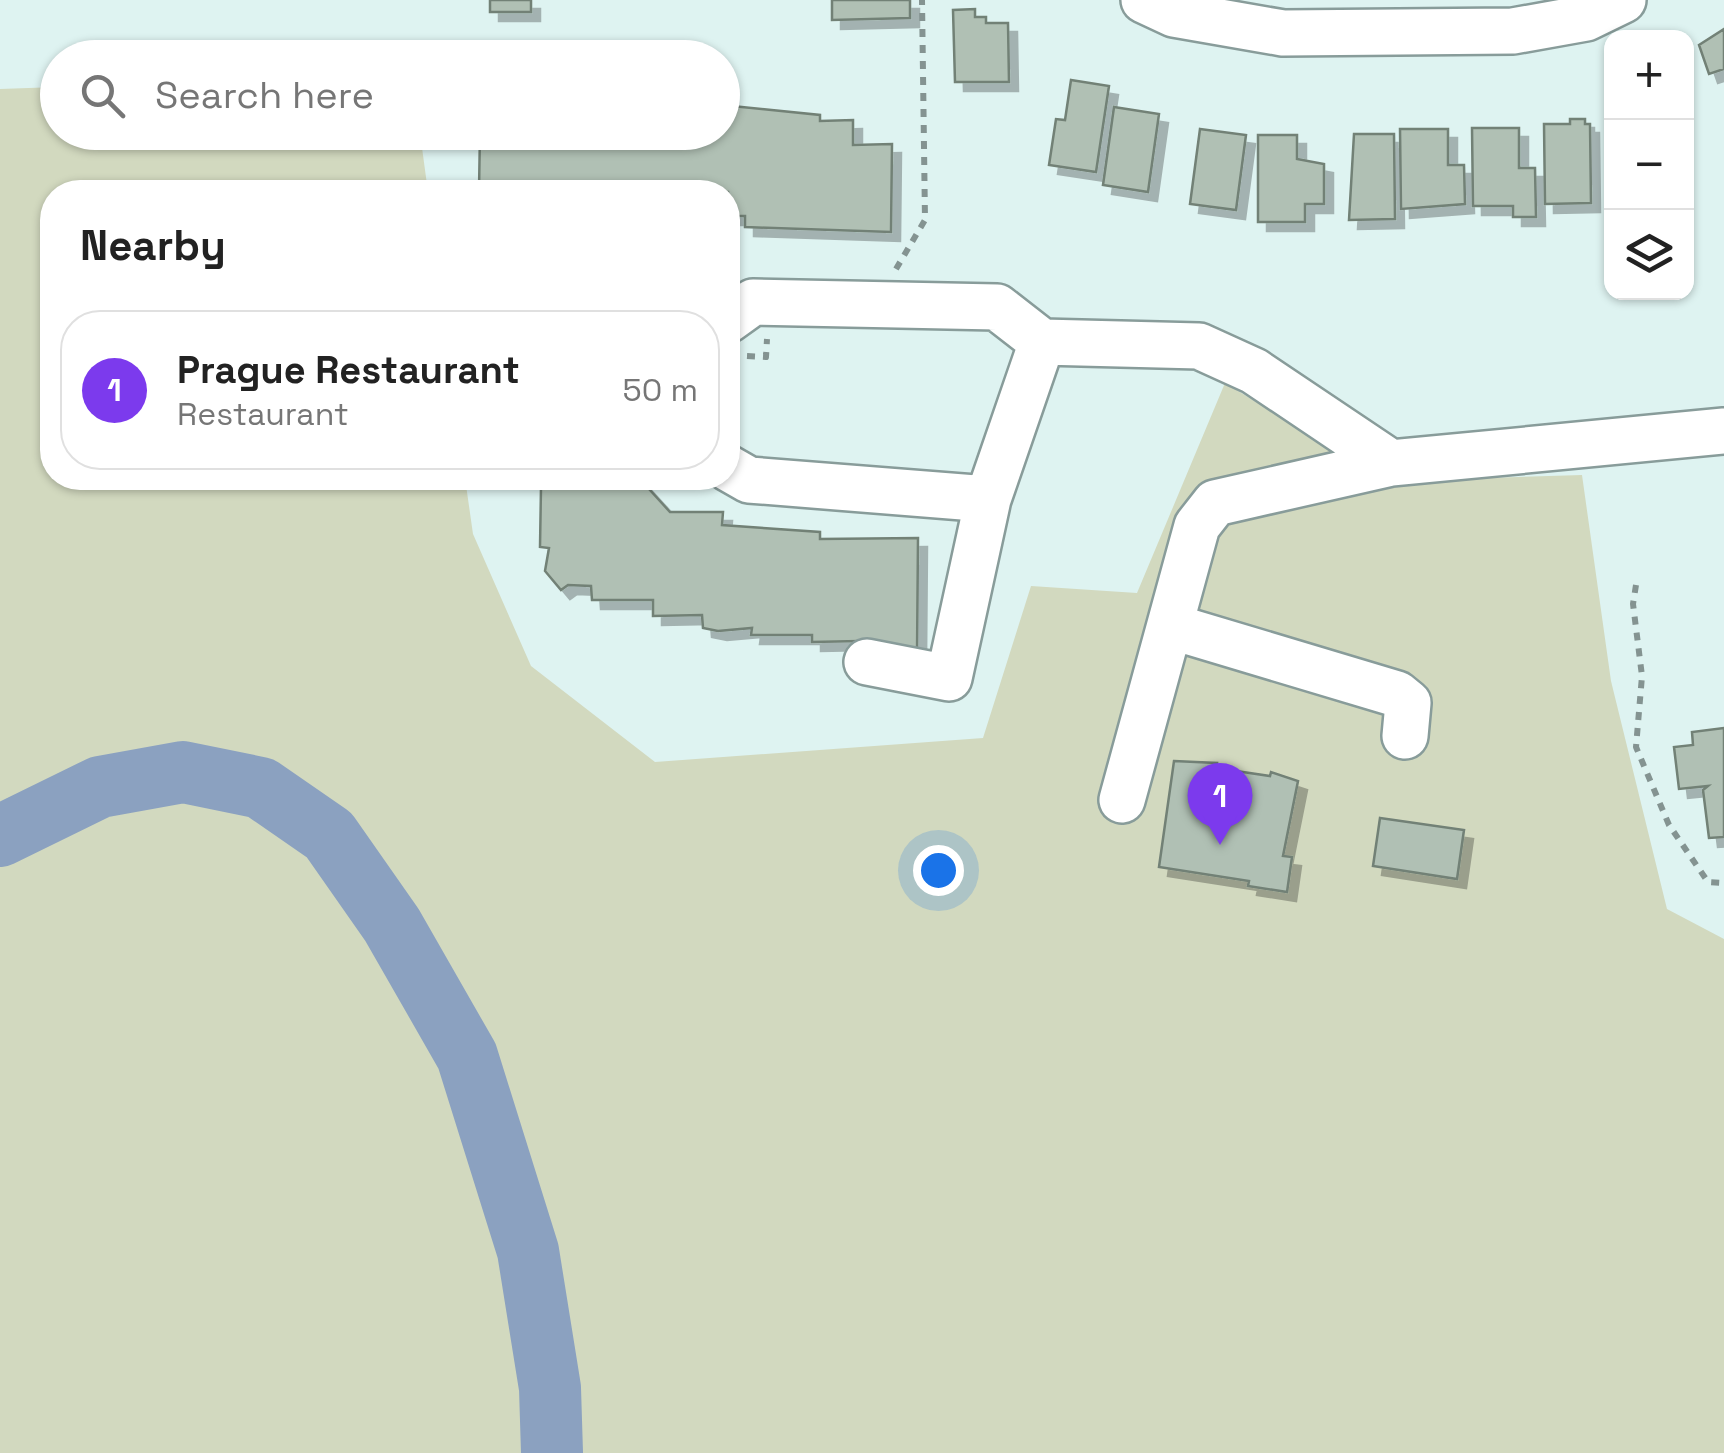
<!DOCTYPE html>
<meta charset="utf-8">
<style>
body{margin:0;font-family:"Space Grotesk",sans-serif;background:#f2f2f2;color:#222}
.controls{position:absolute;right:30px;top:30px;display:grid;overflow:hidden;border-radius:20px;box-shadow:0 2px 8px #0004}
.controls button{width:90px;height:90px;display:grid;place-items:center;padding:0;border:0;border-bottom:2px solid #e0e0e0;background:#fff;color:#222;font:50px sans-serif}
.you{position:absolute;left:938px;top:870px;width:35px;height:35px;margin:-25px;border:8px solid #fff;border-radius:50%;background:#1a73e8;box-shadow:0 0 0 15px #1a73e833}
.badge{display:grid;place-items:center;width:65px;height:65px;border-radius:50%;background:#7c3aed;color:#fff;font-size:32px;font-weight:700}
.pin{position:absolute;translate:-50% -82px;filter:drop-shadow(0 2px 5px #0008)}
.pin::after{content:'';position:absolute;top:52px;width:35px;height:30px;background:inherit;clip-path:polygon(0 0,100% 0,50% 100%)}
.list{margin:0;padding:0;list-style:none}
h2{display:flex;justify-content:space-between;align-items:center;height:130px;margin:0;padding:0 40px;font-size:42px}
h2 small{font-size:32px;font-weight:400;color:#767676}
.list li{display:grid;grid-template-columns:65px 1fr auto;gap:30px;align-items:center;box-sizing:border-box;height:160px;margin:0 20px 20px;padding:0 20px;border:2px solid #e0e0e0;border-radius:40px}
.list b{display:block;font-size:38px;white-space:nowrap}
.list p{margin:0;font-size:32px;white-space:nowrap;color:#767676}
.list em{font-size:32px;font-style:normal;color:#767676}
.icon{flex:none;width:55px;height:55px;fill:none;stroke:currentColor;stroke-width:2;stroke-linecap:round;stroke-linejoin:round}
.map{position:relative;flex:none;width:1724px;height:1453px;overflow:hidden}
.search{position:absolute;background:#fff;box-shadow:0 2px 8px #0004;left:40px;top:40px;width:700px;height:110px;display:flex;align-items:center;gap:25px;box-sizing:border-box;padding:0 35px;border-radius:55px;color:#767676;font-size:38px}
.panel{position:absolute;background:#fff;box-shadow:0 2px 8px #0004;left:40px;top:180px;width:700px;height:310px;border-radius:40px}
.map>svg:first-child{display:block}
</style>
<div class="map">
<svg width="1724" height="1453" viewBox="0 0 1724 1453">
<defs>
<filter id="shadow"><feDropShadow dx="9" dy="9" stdDeviation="0" flood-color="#0004"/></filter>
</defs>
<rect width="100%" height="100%" fill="#def3f1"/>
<path fill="#d2d9bf" d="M57,87L58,132L420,133L428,192H52V478H465L473,534L531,666L655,762L983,738L1031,586L1137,593L1225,383L1385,481L1582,475L1611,681L1667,909L1724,939V1453H0V89Z"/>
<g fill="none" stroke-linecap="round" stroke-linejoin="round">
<path stroke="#8ba1c0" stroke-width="62" d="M0,836L100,787L183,772L261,788L329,835L392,925L467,1056L528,1251L550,1388L552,1453"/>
</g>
<path fill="#b0c0b4" stroke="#728176" stroke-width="2.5" filter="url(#shadow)" d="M490,0H531V12H490Z
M832,0H910V18L832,20Z
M975,9V17H986V23H1008L1009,82H955L953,10Z
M1724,29V69L1709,74L1699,45Z
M1071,80L1109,86L1096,172L1049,165L1056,119L1065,120Z
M722,105L820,115V121L853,120V145L892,144L891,232L745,227V216H728V192L479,190L480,132H722Z
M1114,107L1159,114L1148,192L1103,185Z
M1570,119H1585V124H1590L1591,203L1545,204L1544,124H1570Z
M1472,128H1519V168H1535L1536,217H1513V206H1473Z
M1200,129L1246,135L1236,210L1190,204Z
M1400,129H1448V165H1464L1465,204L1401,209Z
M1354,134H1394L1395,219L1349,220Z
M1258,135H1297V159L1324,164V204H1305V222H1258Z
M535,478H639L670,512H723L722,525L820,532V539L918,538L917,655L860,641L812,642V635H751L752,628L718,631L703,628L702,615L653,616V600H592L591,586L568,585L561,590L545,571L549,548L540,547L541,487H535Z
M1724,728V837L1709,838L1703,790L1708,786L1679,789L1674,747L1693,745L1692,732Z
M1174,761L1217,763L1216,768L1270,776L1271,772L1298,781L1283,856L1292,857L1287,892L1248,886L1249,881L1159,867Z
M1380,818L1464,830L1457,879L1373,866Z"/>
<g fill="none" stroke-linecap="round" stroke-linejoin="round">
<g stroke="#889c9a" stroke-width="50">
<path id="minor" d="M1144,0L1174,14L1283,33L1513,31L1586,18L1623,0
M728,320L753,302L997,307L1042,342L1199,346L1254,371L1391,463L1724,431
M728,468L749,480L988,499L1042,342
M1170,626L1397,694L1408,703L1405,736
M867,662L949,678L988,499
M1122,800L1197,526L1215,503L1391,463"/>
</g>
<path stroke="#849391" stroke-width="6" stroke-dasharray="8 8" stroke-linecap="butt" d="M896,269L925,220L922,0
M747,356L766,357L767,339
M1636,585L1633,604L1642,676L1636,747L1669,825L1708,882L1724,883"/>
<use href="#minor" stroke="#fff" stroke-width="45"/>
</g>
</svg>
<div class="controls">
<button>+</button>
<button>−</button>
<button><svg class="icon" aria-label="layers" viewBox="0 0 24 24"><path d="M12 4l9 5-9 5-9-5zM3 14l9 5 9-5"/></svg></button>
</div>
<div class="you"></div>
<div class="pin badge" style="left:1220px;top:845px">1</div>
<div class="search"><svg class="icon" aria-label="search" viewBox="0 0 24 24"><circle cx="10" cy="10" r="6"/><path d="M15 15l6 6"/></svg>Search here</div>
<section class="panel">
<h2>Nearby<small></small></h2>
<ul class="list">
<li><span class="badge">1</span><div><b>Prague Restaurant</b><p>Restaurant</p></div><em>50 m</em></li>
</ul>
</section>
</div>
